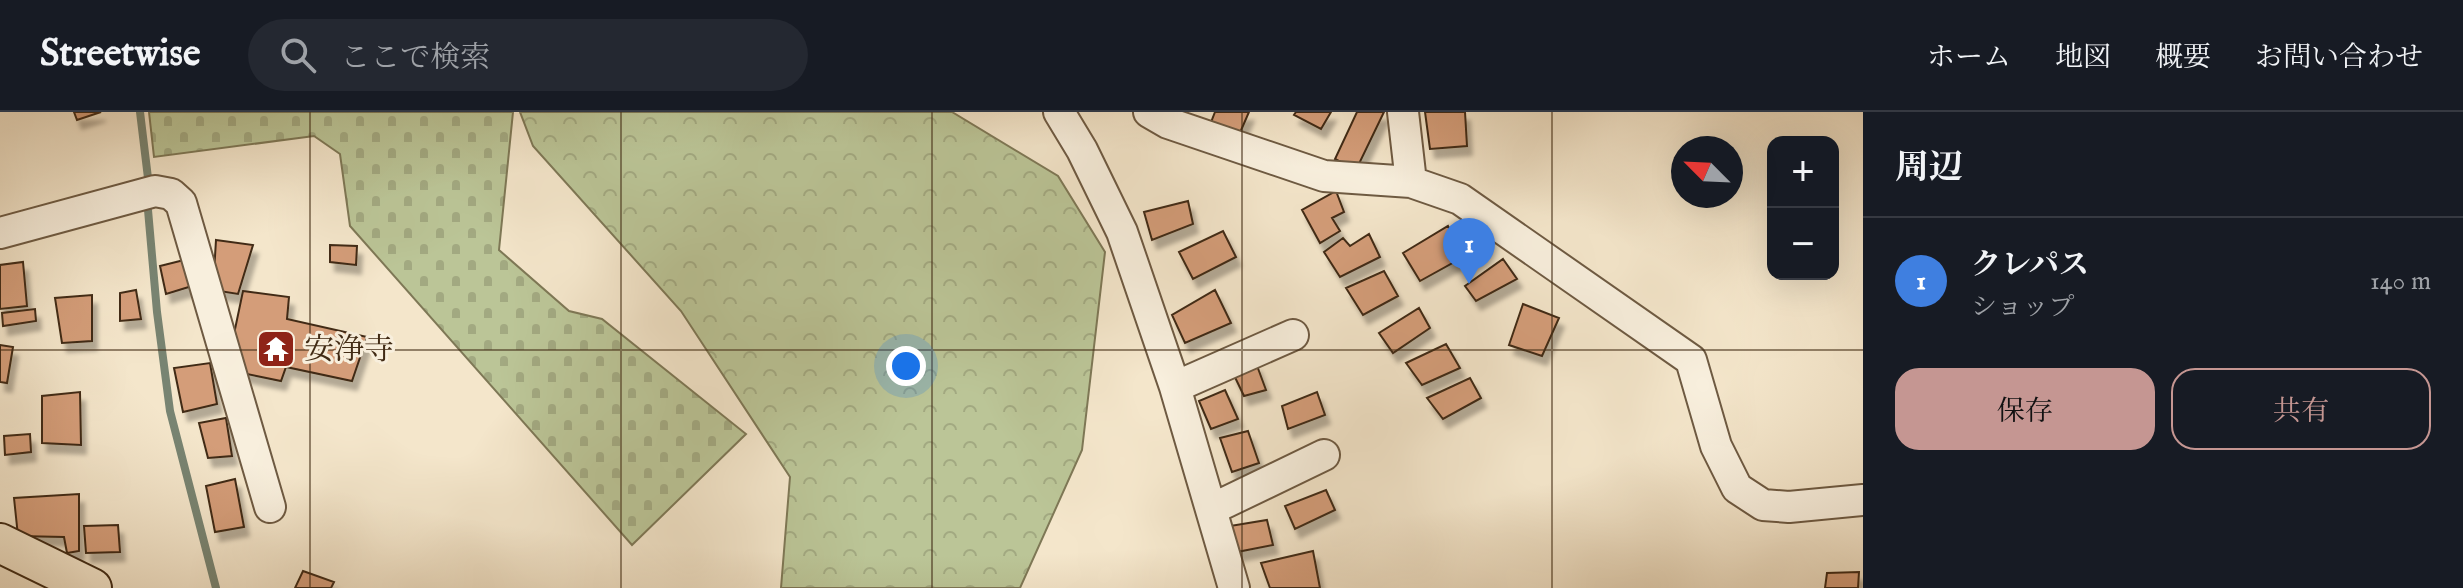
<!DOCTYPE html>
<html lang="ja">
<meta charset="utf-8">
<style>
body{margin:0;font-family:"IM FELL English","Noto Serif JP",serif;background:#242831;color:#f1f3f6}
.controls{position:absolute;right:24px;top:24px;display:grid;overflow:hidden;border-radius:16px;box-shadow:0 8px 32px #0002}
.controls button{width:72px;height:72px;display:grid;place-items:center;padding:0;border:0;border-bottom:2px solid #363941;background:#171b24;color:#f1f3f6;font:40px sans-serif}
.compass{position:absolute;left:1671px;top:24px;width:72px;height:72px;border-radius:50%;background:#171b24;box-shadow:0 8px 32px #0002;rotate:294deg}
.you{position:absolute;left:906px;top:254px;width:28px;height:28px;margin:-20px;border:6px solid #fff;border-radius:50%;background:#1a73e8;box-shadow:0 0 0 12px #1a73e833}
.badge{display:grid;place-items:center;width:52px;height:52px;border-radius:50%;background:#c59692;color:#fff;font-size:26px;font-weight:700}
.pin{position:absolute;translate:-50% -66px;filter:drop-shadow(0 2px 4px #0008)}
.pin::after{content:'';position:absolute;top:42px;width:28px;height:24px;background:inherit;clip-path:polygon(0 0,100% 0,50% 100%)}
.list{margin:0;padding:0;list-style:none}
h2{display:flex;justify-content:space-between;align-items:center;height:104px;margin:0;padding:0 32px;font-size:34px}
h2 small{font-size:26px;font-weight:400;color:#9ea1a6}
.list li{display:grid;grid-template-columns:52px 1fr auto;gap:24px;align-items:center;box-sizing:border-box;height:128px;padding:0 32px;border-top:2px solid #363941}
.list b{display:block;font-size:30px;white-space:nowrap}
.list p{margin:0;font-size:26px;white-space:nowrap;color:#9ea1a6}
.list em{font-size:26px;font-style:normal;color:#9ea1a6}
.actions{display:flex;gap:16px;padding:24px 32px}
.actions a{flex:1;padding:18px 0;border:2px solid #c59692;border-radius:24px;text-align:center;font-size:28px;color:#c59692}
.actions .main{background:#c59692;color:#111}
.icon{flex:none;width:44px;height:44px;fill:none;stroke:currentColor;stroke-width:2;stroke-linecap:round;stroke-linejoin:round}
.map{position:relative;flex:none;width:1863px;height:476px;overflow:hidden}
header{display:flex;align-items:center;gap:48px;box-sizing:border-box;height:112px;padding:0 40px;background:#171b24;border-bottom:2px solid #363941}
header strong{font-size:38px}
nav{display:flex;gap:44px;margin-inline-start:auto;font-size:28px}
.search{width:560px;height:72px;background:#242831;display:flex;align-items:center;gap:20px;box-sizing:border-box;padding:0 28px;border-radius:44px;color:#9ea1a6;font-size:30px}
main{display:flex}
aside{flex:1;background:#171b24}
.map>svg:first-child{display:block}
</style>
<header>
<strong>Streetwise</strong>
<div class="search"><svg class="icon" aria-label="search" viewBox="0 0 24 24"><circle cx="10" cy="10" r="6"/><path d="M15 15l6 6"/></svg>ここで検索</div>
<nav><a>ホーム</a><a>地図</a><a>概要</a><a>お問い合わせ</a></nav>
</header>
<main>
<div class="map">
<svg width="1863" height="476" viewBox="0 0 1863 476">
<defs>
<pattern id="forest-crowns" width="20" height="18" patternUnits="userSpaceOnUse" patternTransform="scale(2)"><rect width="20" height="18" fill="#bbc597"/><path d="M2 6a3 3 0 1 1 6 0M12 15a3 3 0 1 1 6 0" fill="none" stroke="#a2a981"/></pattern>
<pattern id="cemetery-stones" width="16" height="16" patternUnits="userSpaceOnUse" patternTransform="scale(2)"><rect width="16" height="16" fill="#bbc597"/><path d="M2 7V4a2 2 0 0 1 4 0v3zM10 15v-3a2 2 0 0 1 4 0v3z" fill="#a2a981"/></pattern>
<filter id="shadow"><feDropShadow dx="5" dy="9" stdDeviation="2" flood-color="#0004"/></filter>
</defs>
<rect width="100%" height="100%" fill="#f4e6cb"/>
<filter id="stains"><feTurbulence type="fractalNoise" baseFrequency=".0025" numOctaves="4"/><feColorMatrix values="0 0 0 0 .2 0 0 0 0 .09 0 0 0 0 .02 0 0 0 .5 -.17"/></filter>
<radialGradient id="worn" r=".72"><stop offset=".6" stop-color="#630" stop-opacity="0"/><stop offset="1" stop-color="#630" stop-opacity=".3"/></radialGradient>
<path fill="url(#forest-crowns)" stroke="#7e7856" stroke-width="2" d="M520,0H952L1058,64L1105,140L1082,338L1020,476H781L790,365L681,199L533,34Z"/>
<path fill="url(#cemetery-stones)" stroke="#7e7856" stroke-width="2" d="M149,0H513L499,138L569,199L602,207L746,322L632,433L350,114L340,42L314,24L154,45Z"/>
<g fill="none" stroke-linecap="round" stroke-linejoin="round">
<path stroke="#788472" stroke-width="8" d="M140,0L148,66
M148,98L157,200L170,299L216,476"/>
</g>
<path fill="#d49d79" stroke="#412b15" stroke-width="2" filter="url(#shadow)" d="M74,0H101L77,8Z
M1215,0H1249L1239,23L1210,13Z
M1296,0H1331L1321,17L1294,3Z
M1357,0H1384L1356,58L1335,47Z
M1425,0H1465L1467,34L1430,37Z
M1336,79L1344,100L1332,106L1340,119L1320,131L1302,98Z
M1188,89L1193,112L1152,128L1144,100Z
M1448,114L1465,144L1420,169L1403,141Z
M1223,119L1236,145L1193,167L1179,140Z
M1369,122L1380,145L1340,165L1324,140L1343,126L1350,134Z
M216,128L253,133L238,182L213,178Z
M330,133L357,134L356,153L330,150Z
M188,147L192,174L166,182L160,154Z
M1503,147L1517,167L1476,189L1465,174Z
M23,150L27,194L0,197V153Z
M1384,159L1398,184L1363,203L1346,176Z
M136,178L141,207L120,209V181Z
M1215,178L1231,211L1185,231L1172,203Z
M243,179L289,185L287,207L367,225L352,269L286,255L281,269L237,260L230,241Z
M92,183V229L62,231L55,186Z
M1523,192L1559,206L1542,244L1509,233Z
M1419,196L1430,216L1393,241L1379,221Z
M35,197L36,209L3,214L2,201Z
M1446,232L1460,256L1422,273L1406,251Z
M0,233L13,235L7,271L0,270Z
M210,251L217,292L183,300L174,256Z
M1256,251L1266,278L1244,284L1232,259Z
M1470,266L1481,286L1443,307L1427,286Z
M1225,278L1238,307L1211,317L1199,289Z
M80,280L81,333L42,331V284Z
M1317,280L1325,303L1288,317L1282,294Z
M226,306L232,344L208,346L199,311Z
M1248,319L1259,351L1232,360L1220,326Z
M30,322L31,340L5,343L4,324Z
M235,367L244,415L215,420L206,374Z
M1326,378L1335,398L1295,417L1285,394Z
M79,382V439L67,441L64,425L18,424L14,386Z
M1267,408L1273,433L1237,440L1230,414Z
M118,413L120,440L86,441L84,414Z
M1313,439L1320,476H1270L1261,451Z
M303,459L334,470L331,476H295Z
M1859,460L1858,476H1825L1827,461Z"/>
<g fill="none" stroke-linecap="round" stroke-linejoin="round">
<g stroke="#6e5a42" stroke-width="34">
<path id="minor" d="M1059,0L1082,38L1122,120L1175,275L1234,476
M1149,0L1168,11L1324,64L1411,70
M1403,0L1411,70L1460,87L1691,248L1716,334L1737,376L1763,393L1789,395L1863,388
M0,121L155,79L171,82L181,91L270,395
M1175,275L1293,223
M1212,397L1324,343"/>
</g>
<g stroke="#412b15" stroke-width="42">
<path id="major" d="M0,431L92,476"/>
</g>
<use href="#minor" stroke="#f8efdd" stroke-width="30"/>
<use href="#major" stroke="#f4e6cb" stroke-width="38"/>
</g>
<path fill="none" stroke="#412b15" stroke-width="2" stroke-opacity="0.55" d="M310,0V476M621,0V476M932,0V476M1242,0V476M1552,0V476M0,238H1863"/>
<defs>
<g id="temple-square" transform="scale(2)"><rect x="-9" y="-9" width="18" height="18" rx="4" fill="#8f2418" stroke="#f8efdd"/><path d="M0-6L5-2H3V0L6.5 2.5H4V6H1.5V3h-3V6H-4V2.5H-6.5L-3 0V-2H-5Z" fill="#fff"/></g>
</defs>
<g fill-rule="evenodd">
<use href="#temple-square" x="276" y="237"/>
</g>
<g text-anchor="middle" stroke-width="6" stroke-linejoin="round" paint-order="stroke">
<g font-size="30" fill="#412b15" stroke="#f8efdd" text-anchor="start">
<text x="304" y="247">安浄寺</text>
</g>
</g>
<rect width="100%" height="100%" filter="url(#stains)"/>
<rect width="100%" height="100%" fill="url(#worn)"/>
</svg>
<div class="controls">
<button>+</button>
<button>−</button>
</div>
<svg class="compass" viewBox="-18 -18 36 36"><path d="M0-13l5 13h-10z" fill="#e53935"/><path d="M0 13l5-13h-10z" fill="#9ea1a6"/></svg>
<div class="you"></div>
<div class="pin badge" style="left:1469px;top:172px;background:#3f7fe0">1</div>
</div>
<aside>
<h2>周辺<small></small></h2>
<ul class="list">
<li><span class="badge" style="background:#3f7fe0">1</span><div><b>クレパス</b><p>ショップ</p></div><em>140 m</em></li>
</ul>
<div class="actions"><a class="main">保存</a><a>共有</a></div>
</aside>
</main>
